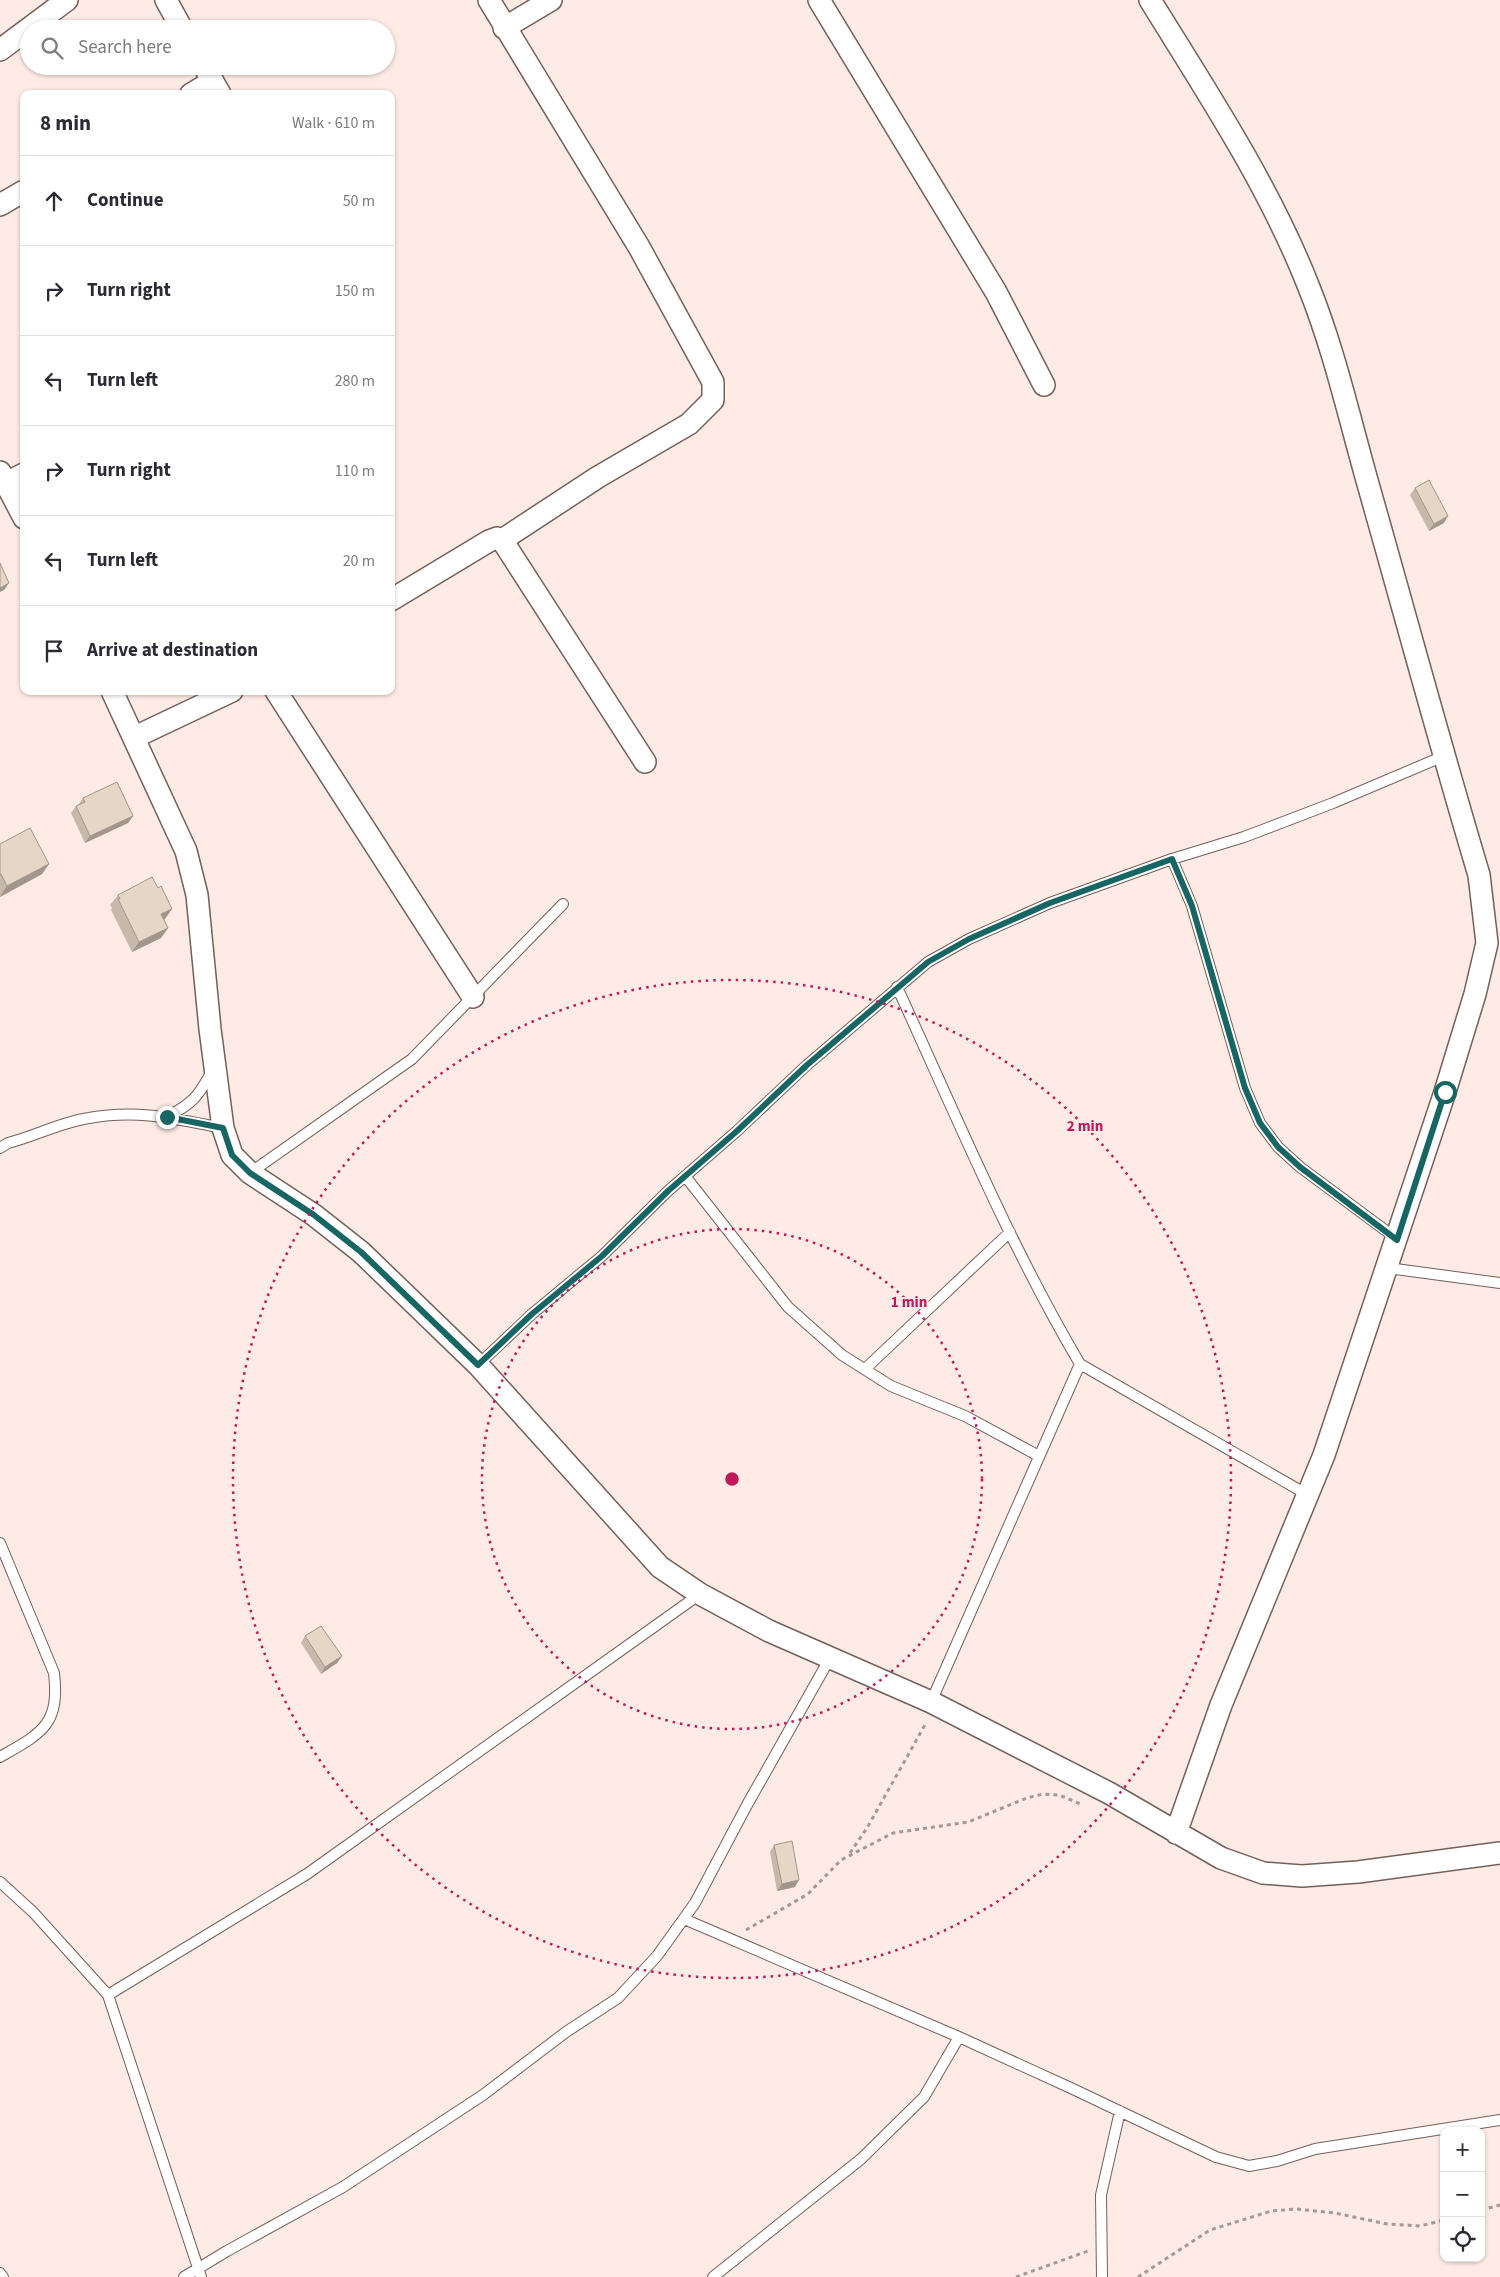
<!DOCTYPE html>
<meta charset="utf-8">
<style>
body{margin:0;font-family:"Source Sans 3",sans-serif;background:#f2f2f3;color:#2b2b33}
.controls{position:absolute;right:15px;bottom:15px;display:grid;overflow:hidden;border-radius:10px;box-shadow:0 1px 4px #0004}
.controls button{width:45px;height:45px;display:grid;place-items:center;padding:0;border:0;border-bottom:1px solid #e1e1e2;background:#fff;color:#2b2b33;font:25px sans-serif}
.stop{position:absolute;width:15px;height:15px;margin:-11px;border:4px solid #186663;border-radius:50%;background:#fff}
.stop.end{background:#186663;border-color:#fff;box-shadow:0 1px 5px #0008}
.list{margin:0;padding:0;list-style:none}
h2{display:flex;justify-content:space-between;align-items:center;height:65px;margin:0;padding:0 20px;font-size:21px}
h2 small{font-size:16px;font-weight:400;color:#7c7c81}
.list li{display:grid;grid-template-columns:32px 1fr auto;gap:15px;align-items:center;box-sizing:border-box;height:90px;padding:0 20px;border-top:1px solid #e1e1e2}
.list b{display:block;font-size:19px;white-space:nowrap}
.list em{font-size:16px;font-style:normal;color:#7c7c81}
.icon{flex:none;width:28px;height:28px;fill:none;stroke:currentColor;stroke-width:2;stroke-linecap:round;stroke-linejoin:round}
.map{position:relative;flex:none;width:1500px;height:2277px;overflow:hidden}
.search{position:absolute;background:#fff;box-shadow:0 1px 4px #0004;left:20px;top:20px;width:375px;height:55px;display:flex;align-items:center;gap:12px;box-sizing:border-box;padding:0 18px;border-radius:28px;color:#7c7c81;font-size:19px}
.panel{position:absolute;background:#fff;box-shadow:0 1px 4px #0004;left:20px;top:90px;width:375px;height:605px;border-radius:10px}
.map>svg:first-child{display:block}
</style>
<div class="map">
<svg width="1500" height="2277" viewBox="0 0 1500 2277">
<rect width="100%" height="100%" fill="#feebe5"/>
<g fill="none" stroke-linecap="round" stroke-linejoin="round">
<g stroke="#74605a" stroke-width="12">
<path id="service" d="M1172,859L1192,906L1245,1088L1260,1123L1278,1147L1300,1167L1397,1239
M897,987C955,1113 1009,1244 1080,1364L1308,1495
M167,1117C193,1103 198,1097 212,1071
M0,1148L8,1143C36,1136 61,1122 89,1118C138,1109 176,1119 223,1128
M250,1173L412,1059L563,904
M685,1176L788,1307L842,1355L891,1386L965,1416L1039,1456
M1388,1268L1500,1283
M478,1365L532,1314L602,1256L668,1191L737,1131L807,1065L928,962L969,939L1050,903L1172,859L1244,837L1333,803L1444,756
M865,1369L1010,1232
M0,1543L54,1673C60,1725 42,1733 0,1757
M931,1702L1080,1364
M0,1882L33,1912L108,1995L201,2277
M684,1919L959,2037L1073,2089L1216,2157L1249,2166L1277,2161L1315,2149L1500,2120
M108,1995L307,1874L700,1594
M0,2273L3,2277
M184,2277L227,2251L343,2187L483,2095L566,2032L618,1998L657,1956L695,1903L747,1805L830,1658
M713,2277L861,2159L924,2097L959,2037
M1102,2277L1101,2195L1120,2111"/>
</g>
<g stroke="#74605a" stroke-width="24">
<path id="minor" d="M166,0L182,29
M489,0L639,247L713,382V400L689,424L598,477L502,540
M819,0L996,292L1044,385
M1150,0C1207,92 1268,184 1308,285C1334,349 1349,417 1368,484C1405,614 1440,745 1479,875L1487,943L1475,994L1445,1092L1324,1455L1221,1705L1176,1833
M504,28L551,0
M0,50L67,0
M204,66L220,94
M191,94L213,81
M0,205L24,191
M0,472L24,518
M6,483L24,474
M391,600L489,541L497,538L502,540L645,762
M112,691L186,851L197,895L210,1029L223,1128L232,1155L250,1173L314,1215L361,1252L478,1365L660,1567L700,1594L769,1631L931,1702L1109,1793L1221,1858L1263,1873L1302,1876L1358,1872L1500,1853
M276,691L473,997
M135,737L232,691"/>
</g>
<path stroke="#a69893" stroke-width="3" stroke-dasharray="4 4" stroke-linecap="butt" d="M850,1853L867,1828L926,1723
M746,1930L808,1894L841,1860L893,1833L968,1822L1027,1798L1043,1794L1059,1795L1083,1805
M1481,2210L1500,2205
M1016,2277L1088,2251
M1138,2277L1210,2230L1271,2211L1296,2209L1335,2213L1387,2224L1420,2226L1444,2220"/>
<use href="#service" stroke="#fff" stroke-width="10"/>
<use href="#minor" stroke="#fff" stroke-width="21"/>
</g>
<path fill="#c6b8aa" d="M1415,488L1444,523L1429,531L1410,495Z
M83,798L133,816L128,823L85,843L71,813L76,806L78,805Z
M0,844L49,864L42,874L0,897Z
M158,888L172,909L164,919L168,928L161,938L132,952L111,910L112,908L110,905L118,895Z
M305,1636L342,1656L337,1663L321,1674L301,1643Z
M774,1845L795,1887L777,1891L770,1852Z"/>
<path fill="#a1968b" d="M1448,516L1444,523L1429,531L1434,524Z
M9,583L4,590L0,592V588Z
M133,816L128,823L85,843L90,836Z
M49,864L42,874L0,897L7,886Z
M172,909L165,919L154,924L161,914Z
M168,928L161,938L132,952L139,942Z
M342,1656L337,1663L321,1674L325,1667Z
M799,1880L795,1887L777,1891L782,1884Z"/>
<path fill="#e6d6c6" stroke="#a1968b" d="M1429,480L1448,516L1434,524L1415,488Z
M0,563L9,583L0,588Z
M117,782L133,816L90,836L76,806L85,802L83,798Z
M30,828L49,864L7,886L1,874L0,875V844Z
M152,877L158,888L161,886L172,909L161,914L168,928L139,942L118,899H120L118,895Z
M321,1626L342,1656L325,1667L305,1636Z
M792,1841L799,1880L782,1884L774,1845Z"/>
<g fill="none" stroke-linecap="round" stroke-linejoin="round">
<path stroke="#186663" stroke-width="6" d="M167,1117L223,1128L232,1155L250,1173L314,1215L361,1252L478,1365L532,1314L602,1256L668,1191L737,1131L807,1065L928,962L969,939L1050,903L1172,859L1192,906L1245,1088L1260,1123L1278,1147L1300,1167L1397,1240L1445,1092"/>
</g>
<g fill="none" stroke="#c2185b" stroke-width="2.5" stroke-dasharray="2.5 5">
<circle cx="732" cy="1479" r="250"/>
<circle cx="732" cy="1479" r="499"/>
</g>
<circle cx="732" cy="1479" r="8" fill="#c2185b" stroke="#feebe5" stroke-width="2.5"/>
<g font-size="15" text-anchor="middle" font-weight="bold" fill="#c2185b" stroke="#feebe5" stroke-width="4" stroke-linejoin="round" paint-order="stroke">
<text x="1085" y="1131">2 min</text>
<text x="909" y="1307">1 min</text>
</g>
</svg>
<div class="controls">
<button>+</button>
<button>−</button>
<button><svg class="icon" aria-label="locate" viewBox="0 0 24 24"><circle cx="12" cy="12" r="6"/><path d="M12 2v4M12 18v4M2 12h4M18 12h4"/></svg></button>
</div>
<div class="stop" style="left:1445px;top:1092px"></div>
<div class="stop end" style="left:167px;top:1117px"></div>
<div class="search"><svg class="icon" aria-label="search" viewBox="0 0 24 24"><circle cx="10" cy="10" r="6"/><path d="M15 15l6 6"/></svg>Search here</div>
<section class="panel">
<h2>8 min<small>Walk · 610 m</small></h2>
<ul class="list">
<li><svg class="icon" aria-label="ahead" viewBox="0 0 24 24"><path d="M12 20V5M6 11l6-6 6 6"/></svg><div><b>Continue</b></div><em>50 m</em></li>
<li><svg class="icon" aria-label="right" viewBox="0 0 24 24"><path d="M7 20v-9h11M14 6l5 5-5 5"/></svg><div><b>Turn right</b></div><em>150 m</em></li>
<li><svg class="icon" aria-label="left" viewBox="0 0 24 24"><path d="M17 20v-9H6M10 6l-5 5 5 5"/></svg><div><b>Turn left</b></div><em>280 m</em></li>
<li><svg class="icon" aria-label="right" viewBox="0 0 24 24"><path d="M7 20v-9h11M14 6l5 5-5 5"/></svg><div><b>Turn right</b></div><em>110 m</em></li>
<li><svg class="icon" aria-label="left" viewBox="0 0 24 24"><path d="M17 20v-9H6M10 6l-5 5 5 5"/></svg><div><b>Turn left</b></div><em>20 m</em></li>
<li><svg class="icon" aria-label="arrive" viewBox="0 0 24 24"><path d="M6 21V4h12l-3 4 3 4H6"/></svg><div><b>Arrive at destination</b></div></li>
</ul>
</section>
</div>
